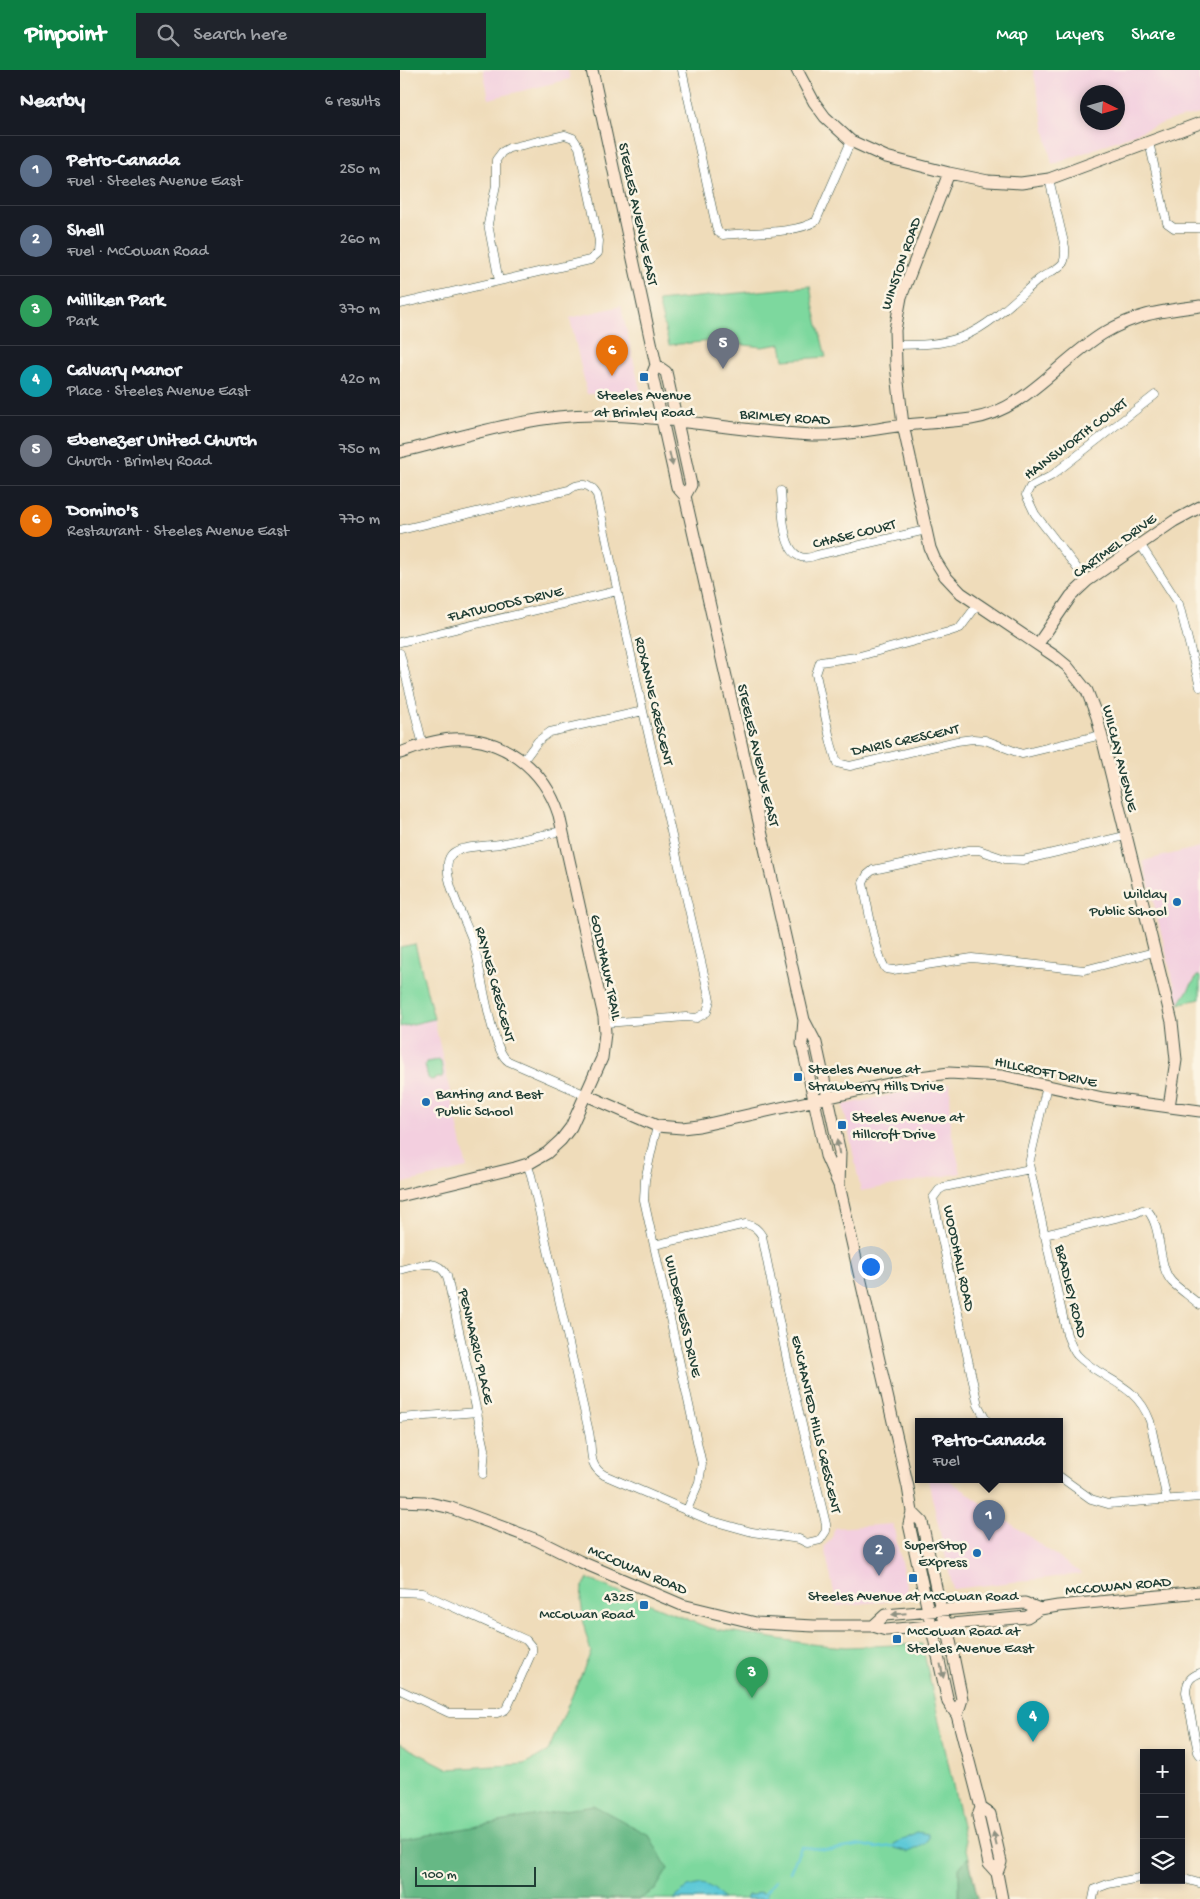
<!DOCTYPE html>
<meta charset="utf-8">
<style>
body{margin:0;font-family:"Gochi Hand",sans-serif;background:#20242c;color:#f1f3f6}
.controls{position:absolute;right:15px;bottom:15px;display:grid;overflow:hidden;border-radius:0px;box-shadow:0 2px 8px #0003}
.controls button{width:45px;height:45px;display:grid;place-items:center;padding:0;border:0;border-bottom:1px solid #363941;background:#171b24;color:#f1f3f6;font:25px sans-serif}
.compass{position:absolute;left:680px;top:15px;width:45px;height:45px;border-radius:50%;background:#171b24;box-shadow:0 2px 8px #0003;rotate:95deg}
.scale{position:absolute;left:15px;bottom:12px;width:121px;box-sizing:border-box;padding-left:5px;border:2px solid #1f3d34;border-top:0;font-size:14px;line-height:18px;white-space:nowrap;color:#1f3d34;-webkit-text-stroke:4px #fcf5e5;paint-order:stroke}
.you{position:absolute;left:470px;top:1196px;width:18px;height:18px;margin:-12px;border:4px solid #fff;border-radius:50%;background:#1a73e8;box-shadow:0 0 0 8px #1a73e833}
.badge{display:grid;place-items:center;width:32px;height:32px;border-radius:50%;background:#0b8043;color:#fff;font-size:16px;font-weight:700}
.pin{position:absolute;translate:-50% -41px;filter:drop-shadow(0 1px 2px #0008)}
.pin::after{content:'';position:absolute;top:26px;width:18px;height:15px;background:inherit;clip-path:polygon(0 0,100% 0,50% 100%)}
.popup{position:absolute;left:515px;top:1348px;width:148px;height:65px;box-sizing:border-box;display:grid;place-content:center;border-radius:0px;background:#171b24;filter:drop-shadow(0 1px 4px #0005);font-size:16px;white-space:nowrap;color:#9ea1a6}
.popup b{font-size:19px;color:#f1f3f6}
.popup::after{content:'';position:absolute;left:50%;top:100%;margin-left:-10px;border:10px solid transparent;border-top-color:#171b24}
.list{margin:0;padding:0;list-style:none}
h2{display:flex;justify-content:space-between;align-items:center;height:65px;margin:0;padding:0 20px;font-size:21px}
h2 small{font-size:16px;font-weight:400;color:#9ea1a6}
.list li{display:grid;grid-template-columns:32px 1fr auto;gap:15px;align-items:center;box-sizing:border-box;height:70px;padding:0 20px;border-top:1px solid #363941}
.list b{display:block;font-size:19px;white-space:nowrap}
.list p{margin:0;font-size:16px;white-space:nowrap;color:#9ea1a6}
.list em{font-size:16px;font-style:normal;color:#9ea1a6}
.icon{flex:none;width:28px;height:28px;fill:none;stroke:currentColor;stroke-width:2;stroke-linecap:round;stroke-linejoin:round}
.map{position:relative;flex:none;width:800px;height:1829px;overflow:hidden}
header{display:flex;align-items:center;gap:30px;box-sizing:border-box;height:70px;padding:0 25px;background:#0b8043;color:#fff}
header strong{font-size:24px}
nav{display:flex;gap:28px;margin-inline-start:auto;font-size:18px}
.search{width:350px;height:45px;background:#20242c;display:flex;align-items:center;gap:12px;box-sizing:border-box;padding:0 18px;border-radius:0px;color:#9ea1a6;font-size:19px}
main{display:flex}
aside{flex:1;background:#171b24}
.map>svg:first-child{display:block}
</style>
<header>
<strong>Pinpoint</strong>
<div class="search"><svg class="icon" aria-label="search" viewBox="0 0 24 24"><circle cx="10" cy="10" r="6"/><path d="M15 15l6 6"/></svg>Search here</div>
<nav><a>Map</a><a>Layers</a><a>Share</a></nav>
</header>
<main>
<aside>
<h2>Nearby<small>6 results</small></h2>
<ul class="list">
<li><span class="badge" style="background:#5c6f8a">1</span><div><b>Petro-Canada</b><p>Fuel · Steeles Avenue East</p></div><em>250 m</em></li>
<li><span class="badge" style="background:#5c6f8a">2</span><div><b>Shell</b><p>Fuel · McCowan Road</p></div><em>260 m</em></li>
<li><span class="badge" style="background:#2e9e5b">3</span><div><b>Milliken Park</b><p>Park</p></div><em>370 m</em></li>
<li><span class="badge" style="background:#0f9aa8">4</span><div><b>Calvary Manor</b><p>Place · Steeles Avenue East</p></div><em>420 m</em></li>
<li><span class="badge" style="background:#6b7280">5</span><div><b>Ebenezer United Church</b><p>Church · Brimley Road</p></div><em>750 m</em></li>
<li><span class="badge" style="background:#e8710a">6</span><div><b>Domino's</b><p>Restaurant · Steeles Avenue East</p></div><em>770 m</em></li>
</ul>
</aside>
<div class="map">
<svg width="800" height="1829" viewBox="0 0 800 1829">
<rect width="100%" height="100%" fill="#fcf5e5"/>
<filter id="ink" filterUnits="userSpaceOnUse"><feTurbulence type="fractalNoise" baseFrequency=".02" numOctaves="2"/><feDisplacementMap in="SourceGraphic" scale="10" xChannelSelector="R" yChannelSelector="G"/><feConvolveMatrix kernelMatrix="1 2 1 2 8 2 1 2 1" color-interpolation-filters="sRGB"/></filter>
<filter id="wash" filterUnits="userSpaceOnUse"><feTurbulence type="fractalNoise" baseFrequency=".0096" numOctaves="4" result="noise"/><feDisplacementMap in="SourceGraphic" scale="20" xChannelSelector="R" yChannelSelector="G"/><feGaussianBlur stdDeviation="1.12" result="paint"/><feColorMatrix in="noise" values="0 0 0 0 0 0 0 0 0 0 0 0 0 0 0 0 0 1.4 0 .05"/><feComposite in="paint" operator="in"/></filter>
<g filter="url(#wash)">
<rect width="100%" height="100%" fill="#efdcba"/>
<path fill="#f3cfdf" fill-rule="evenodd" d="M83,0H168L170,9L89,29Z
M633,0H800V44L771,50L652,95ZM688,22H718V52H688Z
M221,236L241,323L187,324L170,248Z
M800,777V906H796L779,934L743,791Z
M34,949L67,1098L0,1114V957Z
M550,1014L551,1060L561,1103L461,1121L443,1035L508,1021Z
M528,1410H549L682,1504L553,1519Z
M493,1454L509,1529L437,1536L424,1476L432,1469L434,1458Z"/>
<path fill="#7dd89e" stroke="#4e8a69" d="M410,216L414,239L426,287L384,290L381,274L362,277L336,274L334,269L269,275L258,231Z
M15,874L34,949L0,957V877Z
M797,906H800V929L779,934Z
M38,990L41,992L43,1004L42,1007L31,1010L28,1008L25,995L26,992Z
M188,1509L309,1558L410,1574L445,1577L522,1574L578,1829H0V1674L49,1699L125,1694L148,1681L191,1582L185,1561L181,1531L182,1518Z"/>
<path fill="#66b885" stroke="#427a5c" d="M193,1735L249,1765L268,1799L255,1820L239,1829H4L0,1805V1770Z
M568,1787L578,1829H559V1798Z"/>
<path fill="#5ec9d7" stroke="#3e8386" d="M517,1762L528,1764C529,1776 518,1777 509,1782L495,1778L494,1774Z
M301,1814C312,1816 317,1821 323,1829H274L288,1817Z
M360,1822L367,1824L366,1829H346L348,1825H353Z"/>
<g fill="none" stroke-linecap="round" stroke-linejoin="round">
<path stroke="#5ec9d7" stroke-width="2.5" d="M390,1802L401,1777L431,1780L462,1775L476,1778L494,1776
M365,1823L376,1810"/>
</g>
</g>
<g filter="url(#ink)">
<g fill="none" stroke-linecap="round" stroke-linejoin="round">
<g stroke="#3e5548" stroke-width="9">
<path id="street" d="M282,0L316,156L318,162L323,165C348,162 396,164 416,151L451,71
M749,72L767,153L774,158H800
M0,234L190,190L198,183L199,171L179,77L173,68L165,65L109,78L102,82L96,90V115L88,154L99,211
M495,275C517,275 543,275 564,266C591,255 616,229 638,210C645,204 655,201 661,195C666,191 665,183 665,177L649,109
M381,421C383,443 381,501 417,485L526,460
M0,460L169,420C179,412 190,413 197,425L243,641L310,930L307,942L297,948L286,947L205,953
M740,474L779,534L800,617
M687,511L635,444L626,425L630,417L651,406L755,325
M578,534L560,558L548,562L456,587L420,592L416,604L417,609L431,673L437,693L450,696L557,671L573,669L585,670L622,684L701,665
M0,572L217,521
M0,583L23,675
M123,691L138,671L150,662L243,641
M163,761C141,765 120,770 99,774C86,776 73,776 61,779C58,780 53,782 51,785C37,802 69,856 74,875C81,898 91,980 108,991L186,1025
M725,766L623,790L605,789L579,780H569L473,800L467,805L463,813C466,829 477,888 486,899L493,900L572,888L684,900L754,882
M647,1015L629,1094L667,1265C670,1272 672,1279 677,1285C702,1311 736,1312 750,1351L767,1430
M257,1056L245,1110L244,1130L302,1394L299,1412L287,1440
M127,1094L131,1105L189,1362C193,1380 187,1395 204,1405L309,1450L352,1462L399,1469L407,1473L420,1470L426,1461V1454L390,1305L362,1166C358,1159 354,1156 346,1154L254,1175
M644,1165L736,1143L742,1140L748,1141C763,1159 757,1196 772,1212C779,1219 792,1228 800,1235
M0,1200C18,1196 36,1186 47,1206L85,1379L83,1404
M0,1348L78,1342
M587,1352L578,1335L533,1128L539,1120L544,1117L630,1099
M659,1406L691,1429L708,1434L800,1427
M0,1522L22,1523L126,1570L132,1577V1582L108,1636L105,1640L97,1643H49L0,1620
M800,1603C790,1607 787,1611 786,1622L798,1682L800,1685
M781,1808L799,1813
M693,1829L695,1819L708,1814L744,1807"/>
</g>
<g stroke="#3e5548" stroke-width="13">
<path id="secondary" d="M192,0L256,295L252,305L277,417L285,426L404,950L416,973L440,1083L439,1115
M397,0L414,32L425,47L451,71L486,87L549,103L588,111L621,113L649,109L800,53
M549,103L501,227L495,260L496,295L503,355L530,478L535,490L545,506L561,523L656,587L667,596L687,621L697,647L772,952L776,990L769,1037
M256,295L266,302L291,415L285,426
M0,382C63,367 129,345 194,345C267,345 339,362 412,365C443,366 473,359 504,355C526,353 549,352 571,349C625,341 659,290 704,263C738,243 762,241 800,236
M638,574L671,526L687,511L774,451L800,437
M0,683C17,677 34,670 52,669C102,666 144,698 159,745L204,947L205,963L202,988L171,1057L161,1070L147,1083L128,1094L115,1098L0,1126
M404,950L402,974L426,1086L439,1115L508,1417L512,1442L509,1454L548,1632L557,1645L581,1738L578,1746L589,1794L597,1803L602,1829
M186,1025L257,1056L282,1058L299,1056L520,1007L549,1003L602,1006L703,1028L800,1041
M0,1431L25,1432L51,1438L137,1470L179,1491L282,1535L356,1553L414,1556H473L486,1560L627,1547L640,1539L658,1536L800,1522
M512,1442L522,1452L538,1527L549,1566L562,1629L557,1645
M473,1556L485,1545L625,1533L640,1539
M581,1738L590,1744L601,1792L597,1803"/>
</g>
<use href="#street" stroke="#fff" stroke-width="8"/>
<use href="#secondary" stroke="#fce5cf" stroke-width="11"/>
</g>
<defs><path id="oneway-solid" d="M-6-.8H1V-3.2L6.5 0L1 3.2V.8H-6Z" transform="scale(1.25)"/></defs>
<g fill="#8e9182">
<use href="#oneway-solid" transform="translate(271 389) rotate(77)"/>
<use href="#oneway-solid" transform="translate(438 1077) rotate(-100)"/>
<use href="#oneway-solid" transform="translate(499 1544) rotate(175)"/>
<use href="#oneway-solid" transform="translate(542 1601) rotate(78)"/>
<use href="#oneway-solid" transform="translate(595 1769) rotate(-103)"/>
</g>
</g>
<g fill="#1f6fb2" stroke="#fcf5e5" stroke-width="2">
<rect x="239" y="302" width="10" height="10" rx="2.5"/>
<circle cx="777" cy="832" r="5"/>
<rect x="393" y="1002" width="10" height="10" rx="2.5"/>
<circle cx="26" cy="1032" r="5"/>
<rect x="437" y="1050" width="10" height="10" rx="2.5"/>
<circle cx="577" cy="1483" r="5"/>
<rect x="508" y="1503" width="10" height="10" rx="2.5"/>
<rect x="239" y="1530" width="10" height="10" rx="2.5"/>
<rect x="492" y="1564" width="10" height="10" rx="2.5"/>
</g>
<g text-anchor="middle" stroke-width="5" stroke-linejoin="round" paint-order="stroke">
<g font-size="15" fill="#1f3d34" stroke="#fcf5e5">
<text transform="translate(239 144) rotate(78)" y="5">STEELES AVENUE EAST</text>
<text transform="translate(500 193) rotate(-71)" y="5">WINSTON ROAD</text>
<text transform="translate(385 346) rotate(4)" y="5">BRIMLEY ROAD</text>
<text transform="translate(675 368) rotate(-37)" y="5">HAINSWORTH COURT</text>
<text transform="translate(454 463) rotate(-14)" y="5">CHASE COURT</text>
<text transform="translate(714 475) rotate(-36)" y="5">CARTMEL DRIVE</text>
<text transform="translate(105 533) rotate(-13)" y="5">FLATWOODS DRIVE</text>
<text transform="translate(255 631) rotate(77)" y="5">ROXANNE CRESCENT</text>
<text transform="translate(505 669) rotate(-12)" y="5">DAIRIS CRESCENT</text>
<text transform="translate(359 685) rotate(77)" y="5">STEELES AVENUE EAST</text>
<text transform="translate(721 688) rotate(76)" y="5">WILCLAY AVENUE</text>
<text transform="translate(207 897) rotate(78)" y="5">GOLDHAWK TRAIL</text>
<text transform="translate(96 914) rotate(75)" y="5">RAYNES CRESCENT</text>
<text transform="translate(646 1001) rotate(12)" y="5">HILLCROFT DRIVE</text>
<text transform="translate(560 1188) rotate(78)" y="5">WOODHALL ROAD</text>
<text transform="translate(672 1221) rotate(76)" y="5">BRADLEY ROAD</text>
<text transform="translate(284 1246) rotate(77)" y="5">WILDERNESS DRIVE</text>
<text transform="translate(77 1276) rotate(77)" y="5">PENMARRIC PLACE</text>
<text transform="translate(417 1354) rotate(77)" y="5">ENCHANTED HILLS CRESCENT</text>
<text transform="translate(238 1499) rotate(23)" y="5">MCCOWAN ROAD</text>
<text transform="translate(718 1515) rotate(-5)" y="5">MCCOWAN ROAD</text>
</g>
<g font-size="15" fill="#1f3d34" stroke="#fcf5e5" text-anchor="start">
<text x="244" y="329" text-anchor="middle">Steeles Avenue<tspan x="244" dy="17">at Brimley Road</tspan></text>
<text x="767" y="828" text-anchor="end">Wilclay<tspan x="767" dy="17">Public School</tspan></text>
<text x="408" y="1003">Steeles Avenue at<tspan x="408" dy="17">Strawberry Hills Drive</tspan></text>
<text x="36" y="1028">Banting and Best<tspan x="36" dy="17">Public School</tspan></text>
<text x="452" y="1051">Steeles Avenue at<tspan x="452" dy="17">Hillcroft Drive</tspan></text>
<text x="567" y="1479" text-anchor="end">SuperStop<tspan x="567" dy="17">Express</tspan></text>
<text x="513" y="1530" text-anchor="middle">Steeles Avenue at McCowan Road</text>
<text x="234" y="1531" text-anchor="end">4325<tspan x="234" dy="17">McCowan Road</tspan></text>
<text x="507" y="1565">McCowan Road at<tspan x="507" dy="17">Steeles Avenue East</tspan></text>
</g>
</g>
</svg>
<div class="controls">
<button>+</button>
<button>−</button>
<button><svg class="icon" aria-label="layers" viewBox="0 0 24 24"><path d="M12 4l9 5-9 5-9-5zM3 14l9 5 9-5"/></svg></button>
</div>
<svg class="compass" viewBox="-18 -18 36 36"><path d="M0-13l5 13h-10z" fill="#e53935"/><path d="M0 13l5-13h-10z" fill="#9ea1a6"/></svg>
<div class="scale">100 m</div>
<div class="you"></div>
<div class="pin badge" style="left:589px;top:1471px;background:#5c6f8a">1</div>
<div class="popup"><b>Petro-Canada</b>Fuel</div>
<div class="pin badge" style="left:479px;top:1506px;background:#5c6f8a">2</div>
<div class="pin badge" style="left:352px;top:1628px;background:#2e9e5b">3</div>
<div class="pin badge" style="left:633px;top:1672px;background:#0f9aa8">4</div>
<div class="pin badge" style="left:323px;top:299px;background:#6b7280">5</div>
<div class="pin badge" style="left:212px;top:306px;background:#e8710a">6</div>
</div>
</main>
